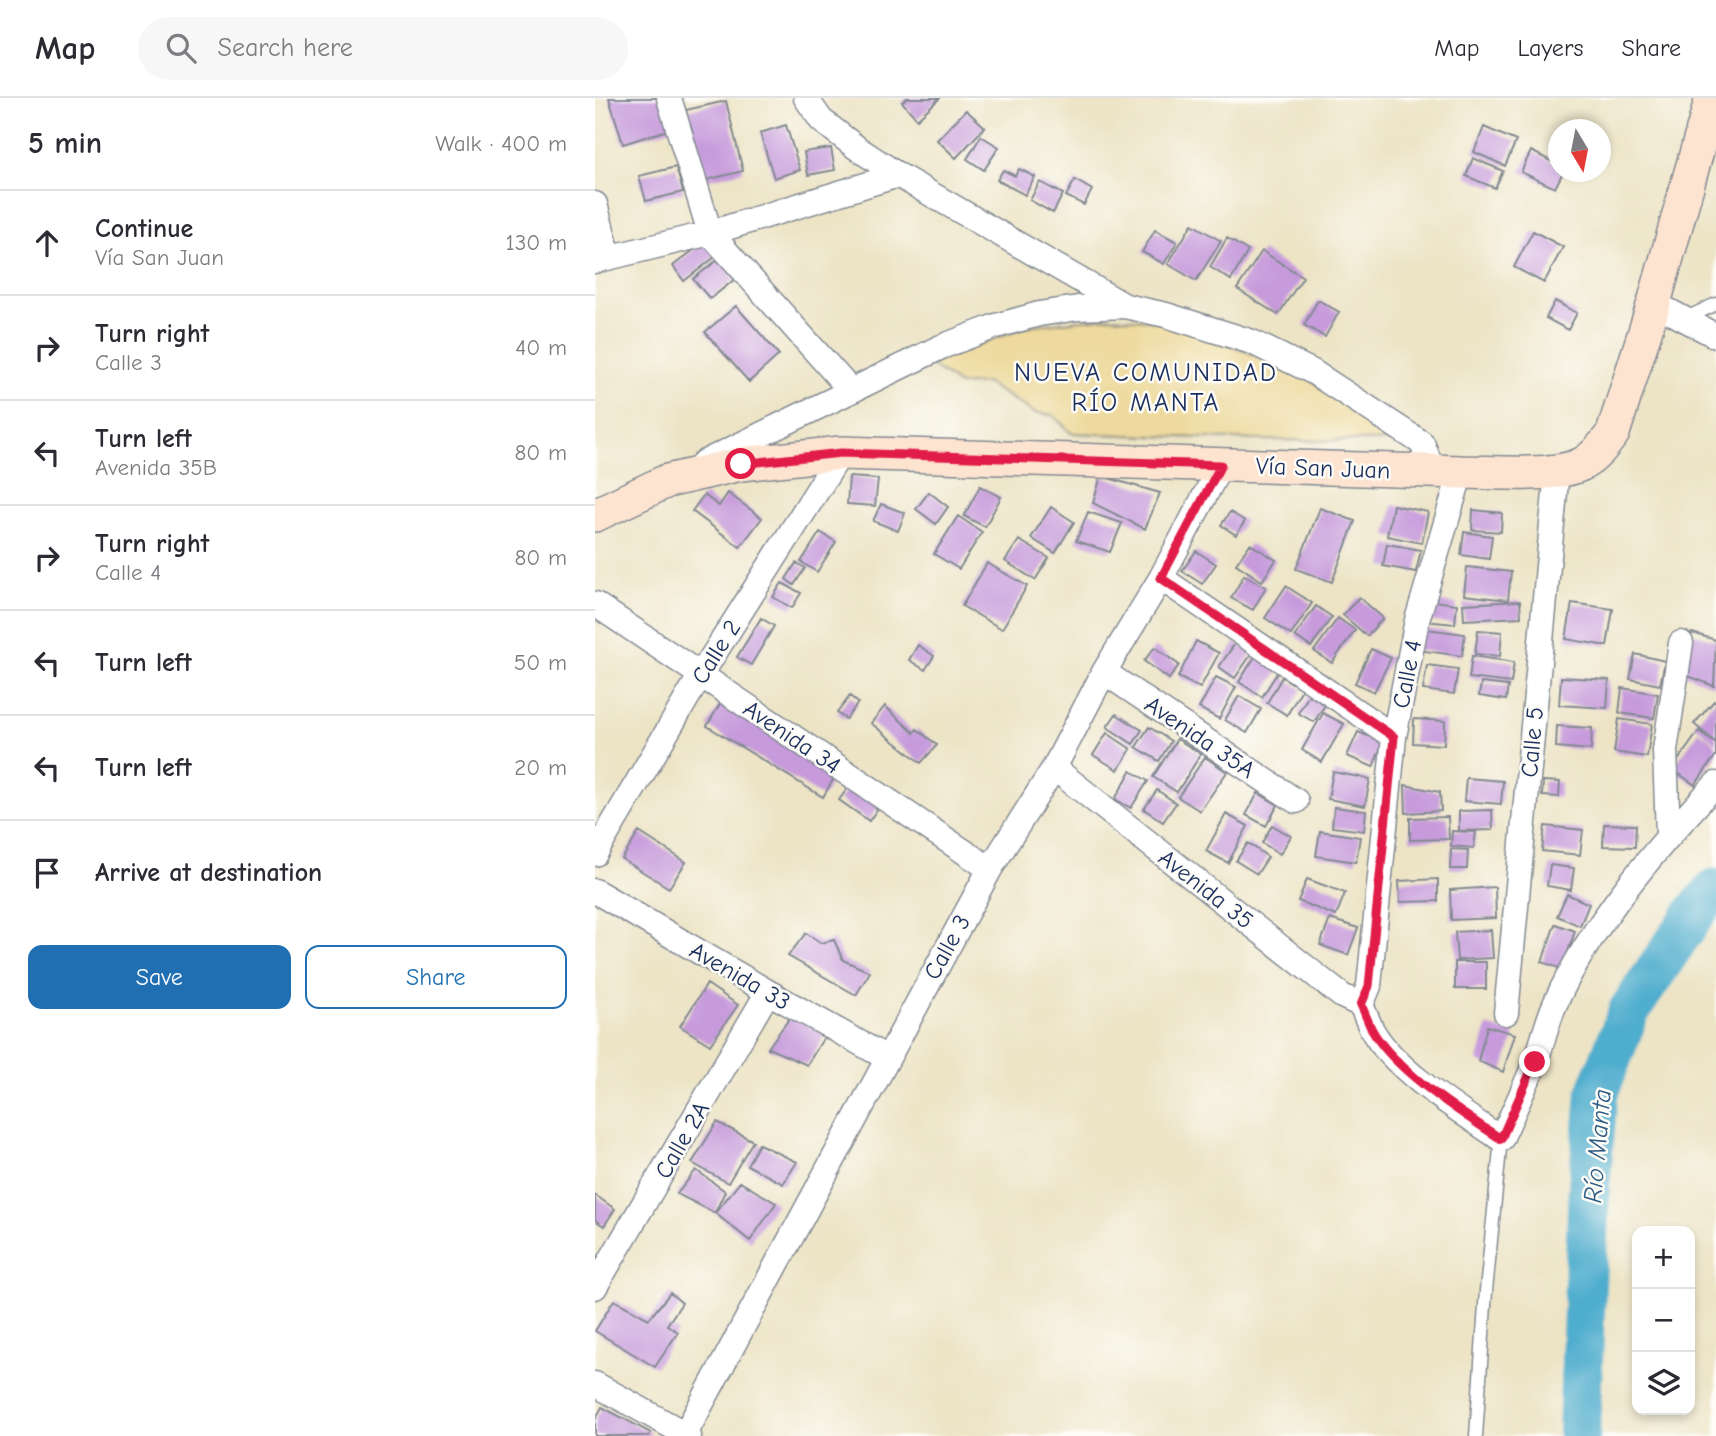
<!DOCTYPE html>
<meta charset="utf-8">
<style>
body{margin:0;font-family:"Comic Neue",sans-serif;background:#f7f7f7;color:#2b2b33}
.controls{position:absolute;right:21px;bottom:21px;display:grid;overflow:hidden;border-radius:14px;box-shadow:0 4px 10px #0003}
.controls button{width:63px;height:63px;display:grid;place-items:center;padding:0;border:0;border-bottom:2px solid #e1e1e2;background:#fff;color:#2b2b33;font:35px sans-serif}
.compass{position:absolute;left:953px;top:21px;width:63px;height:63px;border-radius:50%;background:#fff;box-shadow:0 4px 10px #0003;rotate:170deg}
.stop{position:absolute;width:21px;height:21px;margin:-16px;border:5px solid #e11d48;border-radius:50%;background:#fff}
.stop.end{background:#e11d48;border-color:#fff;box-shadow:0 2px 7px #0008}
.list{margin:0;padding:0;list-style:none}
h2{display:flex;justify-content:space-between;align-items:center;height:91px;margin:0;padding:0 28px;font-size:30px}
h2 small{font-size:23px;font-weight:400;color:#7c7c81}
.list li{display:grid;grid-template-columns:46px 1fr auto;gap:21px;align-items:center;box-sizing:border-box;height:105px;padding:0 28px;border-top:2px solid #e1e1e2}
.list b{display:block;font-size:26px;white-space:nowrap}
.list p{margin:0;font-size:23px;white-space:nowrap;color:#7c7c81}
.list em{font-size:23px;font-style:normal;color:#7c7c81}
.actions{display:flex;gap:14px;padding:21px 28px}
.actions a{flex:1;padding:16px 0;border:2px solid #1f6fb2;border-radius:14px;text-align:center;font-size:24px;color:#1f6fb2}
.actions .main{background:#1f6fb2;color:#fff}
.icon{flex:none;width:38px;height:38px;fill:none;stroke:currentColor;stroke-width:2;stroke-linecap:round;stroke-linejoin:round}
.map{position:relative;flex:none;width:1121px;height:1338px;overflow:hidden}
header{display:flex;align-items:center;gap:42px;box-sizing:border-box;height:98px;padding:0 35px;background:#fff;border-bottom:2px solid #e1e1e2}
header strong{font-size:33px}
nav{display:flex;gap:38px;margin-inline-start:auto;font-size:24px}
.search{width:490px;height:63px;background:#f7f7f7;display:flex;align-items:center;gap:18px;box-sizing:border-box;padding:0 24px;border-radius:38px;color:#7c7c81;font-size:26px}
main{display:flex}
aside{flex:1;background:#fff}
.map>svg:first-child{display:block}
</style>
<header>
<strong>Map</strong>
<div class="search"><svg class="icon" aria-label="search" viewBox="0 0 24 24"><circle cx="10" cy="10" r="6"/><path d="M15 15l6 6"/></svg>Search here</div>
<nav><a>Map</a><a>Layers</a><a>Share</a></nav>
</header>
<main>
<aside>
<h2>5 min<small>Walk · 400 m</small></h2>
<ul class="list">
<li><svg class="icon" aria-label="ahead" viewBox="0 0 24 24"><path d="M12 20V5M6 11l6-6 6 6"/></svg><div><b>Continue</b><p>Vía San Juan</p></div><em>130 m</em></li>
<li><svg class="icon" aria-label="right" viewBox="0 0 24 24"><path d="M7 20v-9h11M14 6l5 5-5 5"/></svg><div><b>Turn right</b><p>Calle 3</p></div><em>40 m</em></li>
<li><svg class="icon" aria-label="left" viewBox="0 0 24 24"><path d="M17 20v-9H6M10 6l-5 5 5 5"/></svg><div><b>Turn left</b><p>Avenida 35B</p></div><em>80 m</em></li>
<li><svg class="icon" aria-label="right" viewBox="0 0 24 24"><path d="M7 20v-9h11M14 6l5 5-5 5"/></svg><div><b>Turn right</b><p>Calle 4</p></div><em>80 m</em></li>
<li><svg class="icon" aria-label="left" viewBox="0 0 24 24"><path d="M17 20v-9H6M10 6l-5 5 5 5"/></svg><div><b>Turn left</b></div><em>50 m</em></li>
<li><svg class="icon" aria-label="left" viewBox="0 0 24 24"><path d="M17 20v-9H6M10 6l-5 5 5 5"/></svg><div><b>Turn left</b></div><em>20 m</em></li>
<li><svg class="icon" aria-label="arrive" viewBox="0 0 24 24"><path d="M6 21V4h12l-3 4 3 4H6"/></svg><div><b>Arrive at destination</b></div></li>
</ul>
<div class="actions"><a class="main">Save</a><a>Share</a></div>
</aside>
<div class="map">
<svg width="1121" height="1338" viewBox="0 0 1121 1338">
<rect width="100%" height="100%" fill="#fdfcf7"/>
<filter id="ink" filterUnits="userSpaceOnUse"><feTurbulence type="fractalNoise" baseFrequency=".0143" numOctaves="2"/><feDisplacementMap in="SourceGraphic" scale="14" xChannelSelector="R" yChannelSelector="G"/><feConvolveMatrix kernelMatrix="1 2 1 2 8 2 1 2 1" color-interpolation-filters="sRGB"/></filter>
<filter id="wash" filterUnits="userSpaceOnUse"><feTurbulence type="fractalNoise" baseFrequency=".00686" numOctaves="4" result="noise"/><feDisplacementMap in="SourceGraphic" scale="28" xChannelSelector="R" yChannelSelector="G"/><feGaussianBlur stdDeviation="1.57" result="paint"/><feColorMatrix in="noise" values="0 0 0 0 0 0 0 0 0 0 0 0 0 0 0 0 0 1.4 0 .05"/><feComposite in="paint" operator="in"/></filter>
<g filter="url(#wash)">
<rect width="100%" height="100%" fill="#ede4c6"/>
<path fill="#eeda9e" stroke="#84847e" stroke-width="2" d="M515,219L580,224L712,279L801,343L661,342L476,335L458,317L440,315L391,285L364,287L334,266L432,228Z"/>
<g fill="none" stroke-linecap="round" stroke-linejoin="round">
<path stroke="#50adce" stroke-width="42" d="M984,1338L994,1088L1002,996L1034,913L1102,812L1121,791"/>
</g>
<g id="blocks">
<path fill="#c69adb" d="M14,0H69L79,30L28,46Z
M312,0H345L322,21L307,4Z
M131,3L148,73L107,83L91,12Z
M371,12L390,29L361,60L342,42Z
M191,27L205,72L179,80L165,35Z
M889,29L921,43L910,68L879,54Z
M386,38L404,49L389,72L372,61Z
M236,50L240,72L213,77L209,54Z
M936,53L964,67V74H968L960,90L926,74Z
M878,60L908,73L900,90L871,78Z
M81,69L88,94L51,103L44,78Z
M424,71L440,79L430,97L402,82L408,72L420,78Z
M480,82L497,92L489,107L471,98Z
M445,84L468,96L458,115L435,102Z
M597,126L626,143L601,183L573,166Z
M560,132L582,144L569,166L547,154Z
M938,133L968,149L949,185L919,169Z
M632,140L653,153L636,182L615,169Z
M109,144L120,159L89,183L78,168Z
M667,153L708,179L683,217L642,191Z
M129,157L145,177L115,201L98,181Z
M723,202L744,214L730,239L709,227Z
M960,203L982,215L973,232L951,220Z
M141,208L184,257L154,284L110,234Z
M506,378L565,395L550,431L498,405Z
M254,379L283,381L280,408L252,406Z
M385,388L406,399L390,429L369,418Z
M334,394L353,409L341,426L321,411Z
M133,395L167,420L145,449L97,413L109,397L124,408Z
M286,406L310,415L303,433L278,423Z
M798,407L833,414L827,445L792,438Z
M456,409L479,424L460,455L436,440Z
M725,410L760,423L737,484L701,471Z
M878,412L907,415L906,434L877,432Z
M493,414L527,425L515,454L481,443Z
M635,414L650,423L641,437L626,427Z
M363,418L387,434L364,471L339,456Z
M225,434L241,444L222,474L206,464Z
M869,434L897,438L894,461L866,457Z
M424,442L454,460L440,482L410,463Z
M655,446L681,462L667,483L641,466Z
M792,446L826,452L821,474L788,468Z
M601,453L621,466L607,486L587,473Z
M201,465L210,470L199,487L191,481Z
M392,465L432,488L407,531L367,508Z
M872,469L916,474L913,502L869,497Z
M649,477L671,489L658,512L636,500Z
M187,485L206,495L197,510L178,499Z
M691,488L717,505L696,537L670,520Z
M764,499L788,520L772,538L748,517Z
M831,502L862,506L860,526L829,523Z
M925,503L926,519L869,522L868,506Z
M977,505L1018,511L1012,548L971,541Z
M721,508L737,519L716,549L700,538Z
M166,520L179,528L156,567L142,559Z
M743,520L760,532L737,565L719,553Z
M824,530L870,536L867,558L822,552Z
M883,532L907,534L905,558L880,556Z
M1097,535L1121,542L1119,588L1088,576Z
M601,543L624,555L605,590L583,579Z
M641,544L657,555L640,580L624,569Z
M323,547L339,558L330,572L314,562Z
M560,549L584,567L574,581L549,563Z
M776,551L796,560L779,594L760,585Z
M1040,556L1070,563L1065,587L1035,581Z
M661,557L684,572L667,599L644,584Z
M877,558L919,564L916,585L874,580Z
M832,567L863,571L859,596L828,592Z
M621,579L641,589L624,621L604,610Z
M687,579L707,591L692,617L672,605Z
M966,579L1014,582L1012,610L964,607Z
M886,585L913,588L911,602L884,598Z
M1027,590L1063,596L1059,620L1024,615Z
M714,597L730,607L719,624L703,615Z
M255,598L263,605L251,621L242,615Z
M644,598L666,611L652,635L630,622Z
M1119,603L1121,605V645L1099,626Z
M126,604L242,675L228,699L112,628Z
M290,608L319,635L322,631L342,647L326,665L276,625Z
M728,615L749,626L727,664L707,652Z
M521,616L547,632L538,646L512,629Z
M819,621L850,623L849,647L818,645Z
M1024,621L1057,626L1052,659L1019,654Z
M962,628L997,630L996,652L961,649Z
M554,629L576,643L564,663L541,649Z
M1104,633L1121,646V657L1100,687L1077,671Z
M763,634L788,644L778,669L752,658Z
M512,635L536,651L523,672L498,657Z
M582,641L606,656L582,694L558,679Z
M610,659L632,674L605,713L583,699Z
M536,673L553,683L536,710L520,701Z
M738,674L775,681L770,708L733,701Z
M871,680L908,683L906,706L869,703Z
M948,683L965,684L964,699L947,698Z
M256,686L285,707L274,723L244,702Z
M810,687L845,694L846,713L811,715Z
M562,692L581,705L568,724L549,711Z
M663,695L683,707L671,728L651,717Z
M739,709L771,713L769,733L737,729Z
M897,712L898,732L864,733V713Z
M631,716L653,728L633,765L611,753Z
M853,719L854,741L815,742V720Z
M1009,726L1041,727L1040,749L1008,748Z
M677,727L696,738L685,756L667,745Z
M950,728L988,732L985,757L947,753Z
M725,733L765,739L761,764L721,758Z
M857,733L881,734L879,750L856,748Z
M44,734L91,764L74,790L27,761Z
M653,745L673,759L662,776L641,763Z
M856,751L873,752L872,771H855Z
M955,767L979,770L976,792L952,788Z
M712,781L750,795L741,818L703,803Z
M843,781V803L805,804L804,783Z
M900,789L901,820L856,822L855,792Z
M972,796L994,806L985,828L962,818Z
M735,821L763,830L753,857L725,847Z
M960,826L980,833L967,871L947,864Z
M896,832L898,860L862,862L860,834Z
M211,835L226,845L239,842L248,862L275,874L261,897L193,858Z
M860,864H891V891H860Z
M112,886L143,907L115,947L85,928Z
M196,918L231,936L212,967L173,950Z
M892,928L920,936L908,974L883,963Z
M122,1024L158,1043L133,1085L97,1065Z
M164,1046L202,1064L188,1086L152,1067Z
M101,1072L130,1093L120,1115L82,1096Z
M145,1084L181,1105L155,1143L120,1115Z
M0,1097L20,1111L9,1128L0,1122Z
M75,1195L87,1205L72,1227L83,1234L60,1269L0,1233L19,1202L54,1221Z
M7,1309L56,1335L54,1338H0V1322Z"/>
</g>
</g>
<g filter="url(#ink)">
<use href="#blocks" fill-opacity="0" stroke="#848a92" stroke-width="2"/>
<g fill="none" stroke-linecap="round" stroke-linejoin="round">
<g stroke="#848a92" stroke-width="15">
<path id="lane" d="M1089,221L1121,206
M881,1338L891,1193L906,1041"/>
</g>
<g stroke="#848a92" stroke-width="27">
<path id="street" d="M74,0L115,135L256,293
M211,0L226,22L262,50L303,77L530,208
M0,106L14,159
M0,163L115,135L303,77
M1059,205L1121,238
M108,365L346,249L401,228L444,216L483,210L530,208L571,217L657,244L718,274L827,345L838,373
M566,480L799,639
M0,506L395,771
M509,574L701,703
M459,670L747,898L766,907
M1073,737L1070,652L1086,545
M0,756L105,578L246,355
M0,793L173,894L292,960
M766,907C770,915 773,924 777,932C800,973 867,1014 906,1041C918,1015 930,989 941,962C948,944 952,924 960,906C995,827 1062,749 1121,686
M766,907L774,888L799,639L822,522L866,374
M911,915L962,373
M0,1189L173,894
M0,1286L94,1338
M89,1338L395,771L459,670L509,574L566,480L626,367"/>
</g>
<g stroke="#848a92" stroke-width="36">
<path id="secondary" d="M0,417L72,383L146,366L246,355L866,374C900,374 958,380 987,366C1000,359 1010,346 1018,335L1059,205L1117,0"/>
</g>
<use href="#lane" stroke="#fff" stroke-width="12"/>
<use href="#street" stroke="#fff" stroke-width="24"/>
<use href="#secondary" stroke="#fde4d1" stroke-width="33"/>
</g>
</g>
<g fill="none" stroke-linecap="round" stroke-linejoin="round" filter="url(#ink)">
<path stroke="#e11d48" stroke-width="9" d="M146,366L246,355L626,367L566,480L799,639L774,888L766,907C770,915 773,924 777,932C800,973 867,1015 906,1041L940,964"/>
</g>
<g text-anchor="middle" stroke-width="5" stroke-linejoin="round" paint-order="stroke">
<g font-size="24" fill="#1b2f5e" stroke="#fdfcf7">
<text transform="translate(728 370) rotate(2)" y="8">Vía San Juan</text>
<text transform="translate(121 554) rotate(-58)" y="8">Calle 2</text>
<text transform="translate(812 576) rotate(-79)" y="8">Calle 4</text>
<text transform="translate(197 639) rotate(34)" y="8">Avenida 34</text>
<text transform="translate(605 639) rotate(34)" y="8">Avenida 35A</text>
<text transform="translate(937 644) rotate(-85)" y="8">Calle 5</text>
<text transform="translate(611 791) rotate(38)" y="8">Avenida 35</text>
<text transform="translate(352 849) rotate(-61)" y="8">Calle 3</text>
<text transform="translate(145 878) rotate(30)" y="8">Avenida 33</text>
<text transform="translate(87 1042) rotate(-60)" y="8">Calle 2A</text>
</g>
<g font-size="26" letter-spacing="2" fill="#1b2f5e" stroke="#fdfcf7">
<text x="551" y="283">NUEVA COMUNIDAD<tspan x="551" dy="30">RÍO MANTA</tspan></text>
</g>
<g font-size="26" font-style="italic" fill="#2e5b85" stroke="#fdfcf7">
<text transform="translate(1002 1048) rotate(-85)" y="9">Río Manta</text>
</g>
</g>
</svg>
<div class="controls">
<button>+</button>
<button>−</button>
<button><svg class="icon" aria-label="layers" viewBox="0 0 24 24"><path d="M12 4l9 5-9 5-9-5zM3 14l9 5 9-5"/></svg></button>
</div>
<svg class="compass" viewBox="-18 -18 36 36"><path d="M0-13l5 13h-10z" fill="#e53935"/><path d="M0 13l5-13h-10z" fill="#7c7c81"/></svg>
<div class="stop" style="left:146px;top:366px"></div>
<div class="stop end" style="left:940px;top:964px"></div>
</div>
</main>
